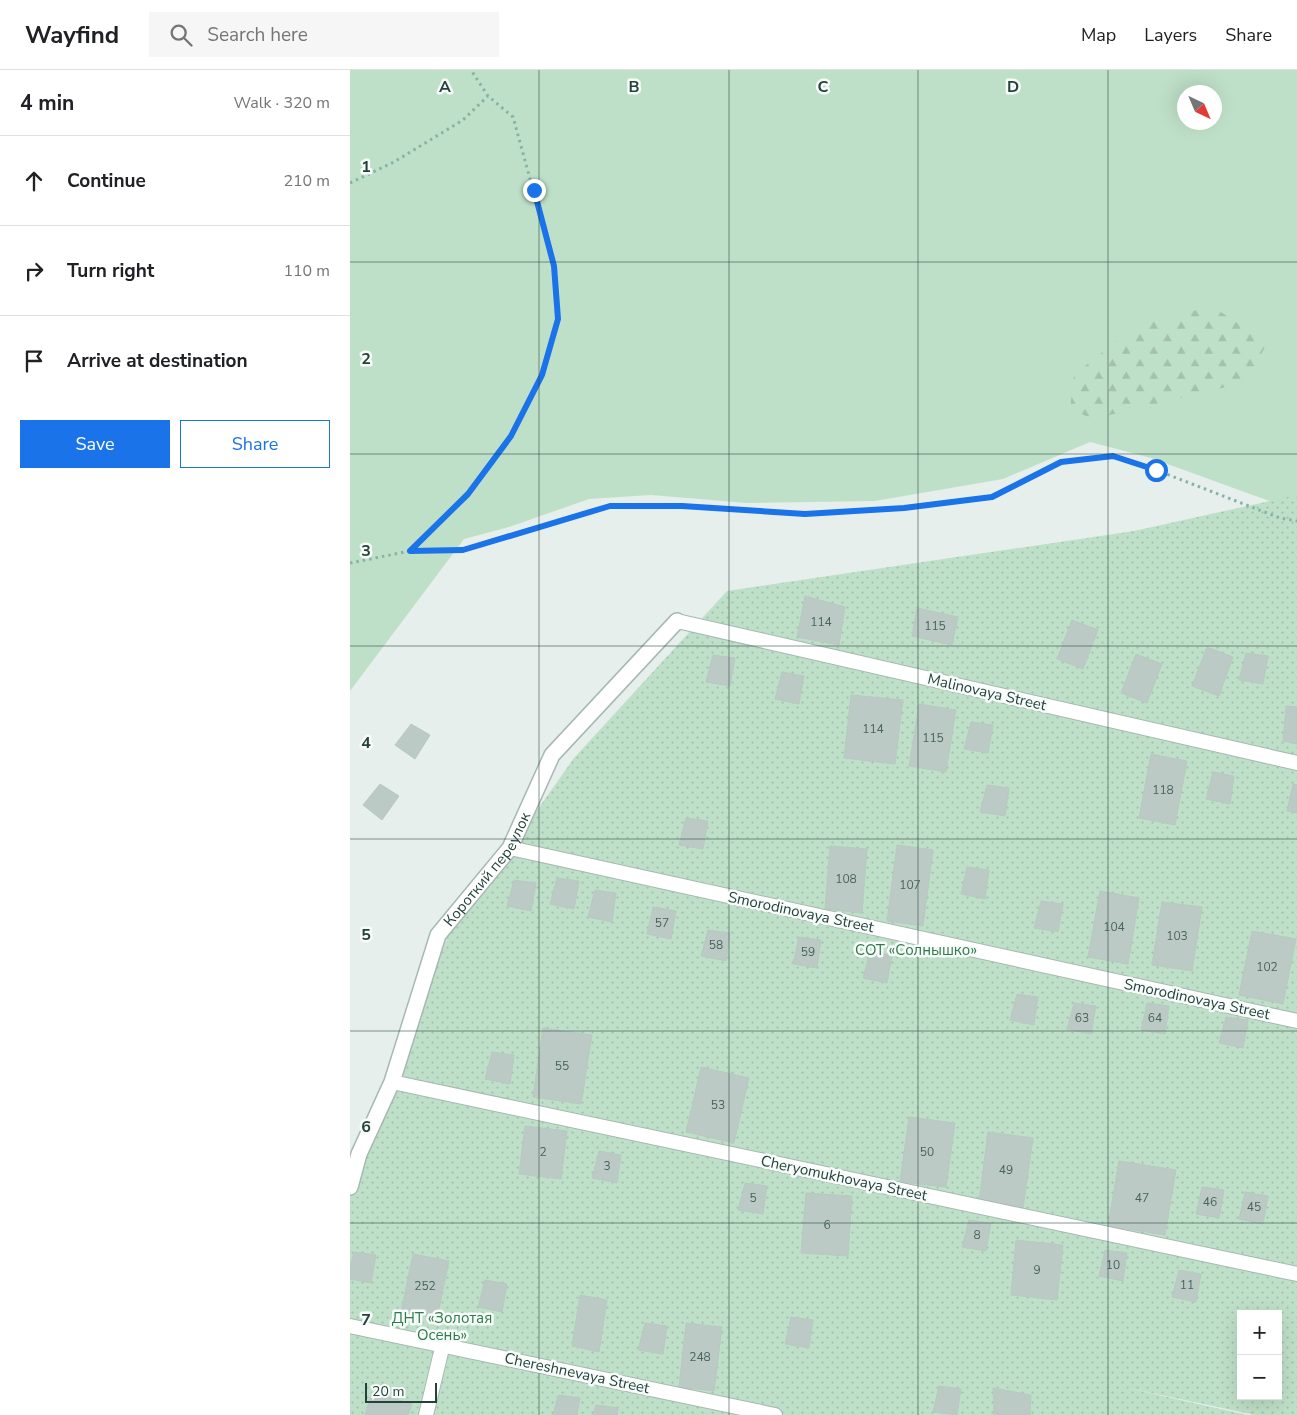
<!DOCTYPE html>
<meta charset="utf-8">
<style>
body{margin:0;font-family:"Nunito Sans",sans-serif;background:#f6f6f6;color:#202124}
.controls{position:absolute;right:15px;bottom:15px;display:grid;overflow:hidden;border-radius:0px;box-shadow:0 5px 20px #0002}
.controls button{width:45px;height:45px;display:grid;place-items:center;padding:0;border:0;border-bottom:1px solid #e0e0e0;background:#fff;color:#202124;font:25px sans-serif}
.compass{position:absolute;left:827px;top:15px;width:45px;height:45px;border-radius:50%;background:#fff;box-shadow:0 5px 20px #0002;rotate:136deg}
.scale{position:absolute;left:15px;bottom:12px;width:72px;box-sizing:border-box;padding-left:5px;border:2px solid #24423a;border-top:0;font-size:14px;line-height:18px;white-space:nowrap;color:#24423a;-webkit-text-stroke:4px #f7fbf9;paint-order:stroke}
.stop{position:absolute;width:15px;height:15px;margin:-11px;border:4px solid #1a73e8;border-radius:50%;background:#fff}
.stop.end{background:#1a73e8;border-color:#fff;box-shadow:0 1px 5px #0008}
.list{margin:0;padding:0;list-style:none}
h2{display:flex;justify-content:space-between;align-items:center;height:65px;margin:0;padding:0 20px;font-size:21px}
h2 small{font-size:16px;font-weight:400;color:#757577}
.list li{display:grid;grid-template-columns:32px 1fr auto;gap:15px;align-items:center;box-sizing:border-box;height:90px;padding:0 20px;border-top:1px solid #e0e0e0}
.list b{display:block;font-size:19px;white-space:nowrap}
.list em{font-size:16px;font-style:normal;color:#757577}
.actions{display:flex;gap:10px;padding:15px 20px}
.actions a{flex:1;padding:11px 0;border:1px solid #1a73e8;border-radius:0px;text-align:center;font-size:18px;color:#1a73e8}
.actions .main{background:#1a73e8;color:#fff}
.icon{flex:none;width:28px;height:28px;fill:none;stroke:currentColor;stroke-width:2;stroke-linecap:round;stroke-linejoin:round}
.map{position:relative;flex:none;width:947px;height:1345px;overflow:hidden}
header{display:flex;align-items:center;gap:30px;box-sizing:border-box;height:70px;padding:0 25px;background:#fff;border-bottom:1px solid #e0e0e0}
header strong{font-size:24px}
nav{display:flex;gap:28px;margin-inline-start:auto;font-size:18px}
.search{width:350px;height:45px;background:#f6f6f6;display:flex;align-items:center;gap:12px;box-sizing:border-box;padding:0 18px;border-radius:0px;color:#757577;font-size:19px}
main{display:flex}
aside{flex:1;background:#fff}
.map>svg:first-child{display:block}
</style>
<header>
<strong>Wayfind</strong>
<div class="search"><svg class="icon" aria-label="search" viewBox="0 0 24 24"><circle cx="10" cy="10" r="6"/><path d="M15 15l6 6"/></svg>Search here</div>
<nav><a>Map</a><a>Layers</a><a>Share</a></nav>
</header>
<main>
<aside>
<h2>4 min<small>Walk · 320 m</small></h2>
<ul class="list">
<li><svg class="icon" aria-label="ahead" viewBox="0 0 24 24"><path d="M12 20V5M6 11l6-6 6 6"/></svg><div><b>Continue</b></div><em>210 m</em></li>
<li><svg class="icon" aria-label="right" viewBox="0 0 24 24"><path d="M7 20v-9h11M14 6l5 5-5 5"/></svg><div><b>Turn right</b></div><em>110 m</em></li>
<li><svg class="icon" aria-label="arrive" viewBox="0 0 24 24"><path d="M6 21V4h12l-3 4 3 4H6"/></svg><div><b>Arrive at destination</b></div></li>
</ul>
<div class="actions"><a class="main">Save</a><a>Share</a></div>
</aside>
<div class="map">
<svg width="947" height="1345" viewBox="0 0 947 1345">
<defs>
<pattern id="forest-firs" width="22" height="20" patternUnits="userSpaceOnUse" patternTransform="scale(1.25)"><rect width="22" height="20" fill="#bfe0c8"/><path d="M5 1l3.5 6h-7zM16 11l3.5 6h-7z" fill="#a4c1ad"/></pattern>
<pattern id="garden-dots" width="8" height="8" patternUnits="userSpaceOnUse" patternTransform="scale(1.25)"><rect width="8" height="8" fill="#bfe0c8"/><path d="M2 2h.1M6 6h.1" fill="none" stroke="#a4c1ad" stroke-width="1.8" stroke-linecap="round"/></pattern>
</defs>
<rect width="100%" height="100%" fill="#e6efeb"/>
<path fill="#bfe0c8" fill-rule="evenodd" d="M0,0H947V441L801,388L740,372L653,409L525,431L397,433L301,425L239,429L159,457L114,469L0,621ZM834,22H864V52H834Z"/>
<path fill="url(#forest-firs)" d="M862,236L917,273L897,312L743,349L720,339L724,305L783,257Z"/>
<path fill="url(#garden-dots)" fill-rule="evenodd" d="M947,425V1345H905L773,1317L897,1345H0V1120L98,866L224,688L377,521L784,461ZM891,1244H928V1326H891Z"/>
<path fill="#bbcac4" stroke="#b8c9c2" d="M455,526L495,537L489,575L447,567Z
M567,538L608,547L602,575L562,566Z
M722,550L748,560L733,599L707,589Z
M857,577L883,587L869,626L842,616Z
M896,583L918,586L913,614L889,610Z
M786,584L812,594L797,633L771,623Z
M363,585L385,588L380,616L356,612Z
M432,602L454,606L449,634L425,629Z
M501,625L553,630L545,694L494,688Z
M569,634L606,640L596,702L559,696Z
M936,636L947,637V674L933,671Z
M621,652L643,655L638,683L614,679Z
M61,654L80,665L65,689L45,675Z
M801,684L837,691L825,755L789,748Z
M863,702L884,706L880,734L856,729Z
M30,714L49,726L32,750L13,735Z
M943,714L947,715V743L937,741Z
M637,715L659,718L655,746L630,742Z
M336,748L358,751L353,779L329,775Z
M547,775L583,780L573,856L537,851Z
M480,776L517,779L512,843L475,839Z
M617,797L639,800L635,829L611,824Z
M207,808L229,811L224,839L200,834Z
M164,810L186,813L181,841L157,836Z
M245,820L266,823L262,852L238,847Z
M750,821L789,828L778,894L738,887Z
M691,831L713,834L708,862L684,858Z
M812,832L852,837L842,901L802,895Z
M303,837L326,841L321,869L297,864Z
M358,860L380,863L376,891L351,886Z
M902,861L946,869L933,934L889,925Z
M449,867L471,870L467,898L443,894Z
M520,882L542,885L537,913L513,908Z
M667,924L688,927L684,955L660,950Z
M724,933L746,936L741,964L717,959Z
M797,933L819,936L815,964L791,960Z
M876,947L898,950L893,978L869,973Z
M193,958L242,965L231,1034L183,1027Z
M142,982L164,985L160,1014L135,1009Z
M351,997L399,1008L384,1073L336,1062Z
M559,1047L605,1053L596,1117L550,1112Z
M175,1056L217,1061L211,1109L169,1104Z
M638,1062L683,1068L673,1138L629,1132Z
M249,1081L271,1085L267,1113L242,1108Z
M769,1091L826,1100L815,1165L758,1156Z
M395,1113L417,1116L413,1144L388,1140Z
M852,1117L874,1120L869,1148L846,1144Z
M895,1122L918,1126L913,1154L889,1149Z
M456,1123L502,1126L498,1186L451,1183Z
M619,1150L641,1153L636,1181L612,1177Z
M666,1170L713,1175L707,1230L661,1225Z
M755,1180L777,1183L773,1211L749,1206Z
M4,1182L26,1185L21,1213L0,1209V1197Z
M63,1184L99,1191L87,1248L51,1242Z
M829,1200L851,1204L846,1232L822,1227Z
M135,1210L157,1214L152,1242L128,1237Z
M230,1225L257,1230L249,1282L222,1276Z
M441,1247L463,1250L459,1278L435,1274Z
M295,1253L317,1256L313,1284L288,1280Z
M336,1253L372,1257L364,1321L329,1317Z
M589,1316L611,1319L607,1345L583,1342Z
M643,1318L681,1325L680,1345H644Z
M22,1322L62,1334L58,1345H15Z
M208,1325L230,1328L227,1345H203Z
M246,1335L268,1338L267,1345H243Z"/>
<g fill="none" stroke-linecap="round" stroke-linejoin="round">
<g stroke="#a8b8b2" stroke-width="16">
<path id="service" d="M327,551L947,693
M160,778L947,951
M42,1012L947,1204
M0,1256L425,1345
M76,1345L93,1274"/>
</g>
<g stroke="#a8b8b2" stroke-width="18">
<g id="minor">
<path id="s1" d="M0,1117L9,1084L42,1012L88,865L160,778L202,685L327,551"/>
</g>
</g>
<path stroke="#86b3a5" stroke-width="3" stroke-dasharray="2.5 4" stroke-linecap="butt" d="M0,113L44,92L113,50L138,26
M60,481L118,424L161,365L192,305L208,249L204,196L163,47L138,26L121,0
M0,493L60,481L113,479L260,435L332,436L455,444L555,438L642,427L711,392L763,385L806,400L930,448L947,451"/>
<use href="#service" stroke="#fff" stroke-width="14"/>
<use href="#minor" stroke="#fff" stroke-width="15"/>
</g>
<g fill="none" stroke-linecap="round" stroke-linejoin="round">
<path stroke="#1a73e8" stroke-width="6" d="M184,120L204,196L208,249L192,305L161,366L118,424L60,481L113,480L260,436H332L455,444L554,438L642,427L711,392L763,386L806,400"/>
</g>
<path fill="none" stroke="#24423a" stroke-width="1" stroke-opacity="0.55" d="M189,0V1345M379,0V1345M568,0V1345M758,0V1345M0,192H947M0,384H947M0,576H947M0,769H947M0,961H947M0,1153H947"/>
<g text-anchor="middle" stroke-width="5" stroke-linejoin="round" paint-order="stroke">
<g font-size="12" fill="#4a645c">
<text x="471" y="556">114</text>
<text x="585" y="560">115</text>
<text x="523" y="663">114</text>
<text x="583" y="672">115</text>
<text x="813" y="724">118</text>
<text x="496" y="813">108</text>
<text x="560" y="819">107</text>
<text x="312" y="857">57</text>
<text x="764" y="861">104</text>
<text x="827" y="870">103</text>
<text x="366" y="879">58</text>
<text x="458" y="886">59</text>
<text x="917" y="901">102</text>
<text x="732" y="952">63</text>
<text x="805" y="952">64</text>
<text x="212" y="1000">55</text>
<text x="368" y="1039">53</text>
<text x="193" y="1086">2</text>
<text x="577" y="1086">50</text>
<text x="257" y="1100">3</text>
<text x="656" y="1104">49</text>
<text x="403" y="1132">5</text>
<text x="792" y="1132">47</text>
<text x="860" y="1136">46</text>
<text x="904" y="1141">45</text>
<text x="477" y="1159">6</text>
<text x="627" y="1169">8</text>
<text x="763" y="1199">10</text>
<text x="687" y="1204">9</text>
<text x="837" y="1219">11</text>
<text x="75" y="1220">252</text>
<text x="350" y="1291">248</text>
</g>
<g font-size="15" fill="#24423a" stroke="#f7fbf9">
<text transform="translate(637 622) rotate(13)" y="5">Malinovaya Street</text>
<text dy="5" stroke="none"><textPath href="#s1" startOffset="350">Короткий переулок</textPath></text>
<text transform="translate(451 842) rotate(12)" y="5">Smorodinovaya Street</text>
<text transform="translate(847 929) rotate(12)" y="5">Smorodinovaya Street</text>
<text transform="translate(494 1108) rotate(12)" y="5">Cheryomukhovaya Street</text>
<text transform="translate(227 1303) rotate(12)" y="5">Chereshnevaya Street</text>
</g>
<g font-size="15" fill="#2d7a4b" stroke="#f7fbf9">
<text x="566" y="885">СОТ «Солнышко»</text>
<text x="92" y="1253">ДНТ «Золотая<tspan x="92" dy="17">Осень»</tspan></text>
</g>
</g>
<g font-size="16" text-anchor="middle" font-weight="bold" fill="#24423a" stroke="#f7fbf9" stroke-width="5" stroke-linejoin="round" paint-order="stroke">
<text x="95" y="22">A</text>
<text x="284" y="22">B</text>
<text x="473" y="22">C</text>
<text x="663" y="22">D</text>
<text x="16" y="102">1</text>
<text x="16" y="294">2</text>
<text x="16" y="486">3</text>
<text x="16" y="678">4</text>
<text x="16" y="870">5</text>
<text x="16" y="1062">6</text>
<text x="16" y="1255">7</text>
</g>
</svg>
<div class="controls">
<button>+</button>
<button>−</button>
</div>
<svg class="compass" viewBox="-18 -18 36 36"><path d="M0-13l5 13h-10z" fill="#e53935"/><path d="M0 13l5-13h-10z" fill="#757577"/></svg>
<div class="scale">20 m</div>
<div class="stop" style="left:806px;top:400px"></div>
<div class="stop end" style="left:184px;top:120px"></div>
</div>
</main>
